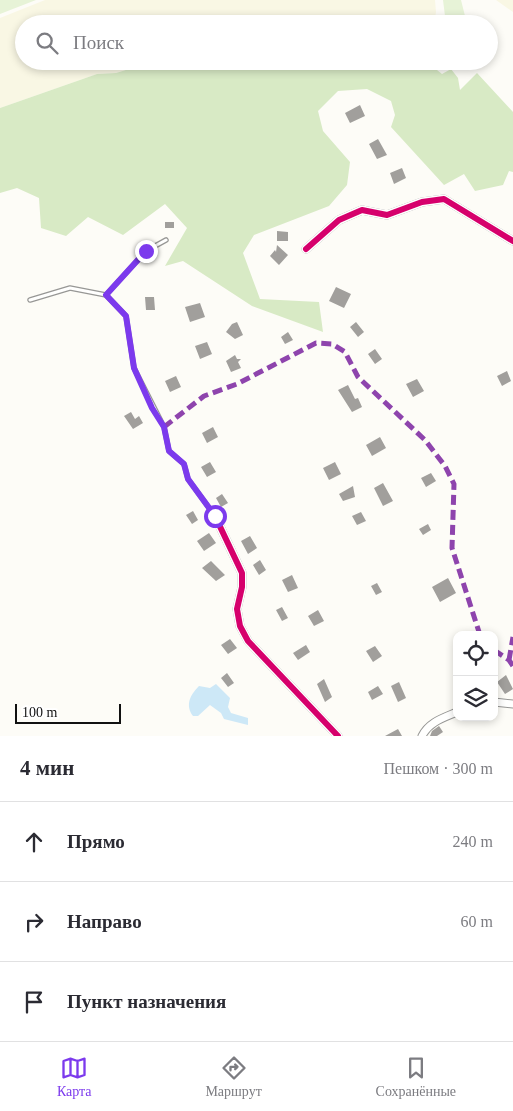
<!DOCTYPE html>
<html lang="ru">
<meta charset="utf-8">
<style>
body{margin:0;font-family:"Times New Roman",serif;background:#f2f2f3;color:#2b2b33}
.controls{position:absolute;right:15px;bottom:15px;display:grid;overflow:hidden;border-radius:10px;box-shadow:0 2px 8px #0003}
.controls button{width:45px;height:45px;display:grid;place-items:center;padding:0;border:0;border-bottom:1px solid #e1e1e2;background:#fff;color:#2b2b33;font:25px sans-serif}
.scale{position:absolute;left:15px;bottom:12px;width:106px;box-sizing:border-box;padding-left:5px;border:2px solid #111;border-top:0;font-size:14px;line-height:18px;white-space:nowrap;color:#111;-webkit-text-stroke:4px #fff;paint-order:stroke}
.stop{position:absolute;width:15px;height:15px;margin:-11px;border:4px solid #7c3aed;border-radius:50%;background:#fff}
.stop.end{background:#7c3aed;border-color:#fff;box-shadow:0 1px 5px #0008}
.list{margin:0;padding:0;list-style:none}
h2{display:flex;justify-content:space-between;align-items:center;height:65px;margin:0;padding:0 20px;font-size:21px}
h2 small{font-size:16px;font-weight:400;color:#7c7c81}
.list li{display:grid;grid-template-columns:32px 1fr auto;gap:15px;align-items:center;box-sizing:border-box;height:80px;padding:0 20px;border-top:1px solid #e1e1e2}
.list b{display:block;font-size:19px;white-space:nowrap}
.list em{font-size:16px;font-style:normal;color:#7c7c81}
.icon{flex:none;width:28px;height:28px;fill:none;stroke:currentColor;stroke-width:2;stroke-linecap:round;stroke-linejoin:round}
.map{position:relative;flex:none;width:513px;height:736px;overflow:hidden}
.search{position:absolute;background:#fff;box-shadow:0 2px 8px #0003;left:15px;right:15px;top:15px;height:55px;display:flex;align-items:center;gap:12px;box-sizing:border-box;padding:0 18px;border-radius:28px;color:#7c7c81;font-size:19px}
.sheet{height:305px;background:#fff}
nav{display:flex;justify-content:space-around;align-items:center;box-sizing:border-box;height:70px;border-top:1px solid #e1e1e2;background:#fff;font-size:14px;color:#7c7c81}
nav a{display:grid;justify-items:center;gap:2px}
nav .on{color:#7c3aed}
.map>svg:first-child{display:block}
</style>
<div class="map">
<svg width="513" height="736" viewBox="0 0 513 736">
<rect width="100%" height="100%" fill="#fdfcf7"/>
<path fill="#f9f7e4" d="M45,0H435L436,12L434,24L370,22L357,24H24V61H155L116,73L97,74L0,108V18Z
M496,0H513V12Z"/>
<path fill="#e7f3d7" d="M0,0H36L0,14Z
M443,0H461L467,24H446Z"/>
<path fill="#d8eac5" d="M155,61H443L437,70L442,74L451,69L458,78L460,90L477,73L513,112V172L509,171L503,185L475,191L464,174L444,185L391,127L395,115L391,101L367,89L338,91L318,111L323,131L350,162L347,185L329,206L254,235L243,253L260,299L319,302L323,332L252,306L183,261L165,266L187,228L165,204L123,235L88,217L66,236L41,228L39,198L17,188L0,193V108L97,74L116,73Z"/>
<path fill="#cde8f7" d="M216,684L230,698L228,707L231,713L248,718V725L224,719L221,713L210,705L198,716H193C185,705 190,695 199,686L210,688Z"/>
<path fill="#a19f9c" d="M360,105L365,116L350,123L345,113Z
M378,139L387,155L377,159L369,144Z
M402,168L406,178L394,184L390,173Z
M165,222H174V228H165Z
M277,231L288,232V241H277Z
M277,245L288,255L279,265L270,256L275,250L276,252Z
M336,287L351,294L344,308L329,301Z
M145,297H154L155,310H146Z
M200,303L205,317L190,322L185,307Z
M237,322L243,335L235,339L226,332L232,324Z
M356,322L364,332L358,337L350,327Z
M288,332L293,340L285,344L281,337Z
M207,342L212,354L200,359L195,346Z
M375,349L382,359L375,364L368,354Z
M235,355L237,359H241L238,362L241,368L231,372L226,361Z
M507,371L511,381L502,386L497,376Z
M176,376L181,387L170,392L165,381Z
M417,379L424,391L413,397L406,384Z
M348,385L355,399L358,398L362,407L352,412L338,390Z
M131,412L135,419L139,416L143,423L133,429L124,416Z
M213,427L218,437L207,443L202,433Z
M380,437L386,448L372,456L366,445Z
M210,462L216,472L207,477L201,467Z
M335,462L341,474L329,480L323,468Z
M431,473L436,481L426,487L421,478Z
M383,483L393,501L383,506L374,488Z
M353,486L355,497L343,501L339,494Z
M222,494L228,503L221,507L216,498Z
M193,511L198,520L192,524L186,515Z
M361,512L366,521L357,525L352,516Z
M428,524L431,530L423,535L419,529Z
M209,533L216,543L204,551L197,541Z
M250,536L257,548L248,554L241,541Z
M260,560L266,570L259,575L253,565Z
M211,561L225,575L216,581L202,568Z
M292,575L298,588L288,592L282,580Z
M448,578L456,593L440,602L432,587Z
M377,583L382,592L376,595L371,586Z
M282,607L288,618L282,621L276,610Z
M318,610L324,621L314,626L308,616Z
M230,639L237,648L228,654L221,645Z
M306,645L310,652L298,660L293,653Z
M375,646L382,656L373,662L366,651Z
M227,673L234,683L228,687L221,678Z
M506,675L513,689L505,694L497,682Z
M324,679L332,697L325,702L317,684Z
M399,682L406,698L398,702L391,686Z
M378,686L383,694L372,700L368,692Z
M439,726L443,732L437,736H430L432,731Z
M398,729L402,736H385Z"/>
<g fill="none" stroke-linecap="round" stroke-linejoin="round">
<g stroke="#979795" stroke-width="5.5">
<path id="lane" d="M166,240L146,251L106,295L126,316L134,368L164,427L169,451L184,464L188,479L215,516
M30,300L70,288L106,295"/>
</g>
<g stroke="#979795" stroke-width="9">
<path id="street" d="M306,249L339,220L362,210L387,215L422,202L444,199L513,241
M215,516L242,573V587L237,609L240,626L248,641L338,736
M494,702L513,704
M422,736C429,722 443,718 457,712"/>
</g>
<use href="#lane" stroke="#fffffe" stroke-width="3"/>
<use href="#street" stroke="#fffffe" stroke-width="7"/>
<path stroke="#8e44ad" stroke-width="5" stroke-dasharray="10 5" stroke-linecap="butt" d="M164,427L204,396L237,384L316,343L332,344L345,352L358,377L425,440L445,466L454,484L452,548L480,635
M494,650L509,660L513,666
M509,660L513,637"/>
<g stroke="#fff" stroke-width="9">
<path id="cycleway" d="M306,249L339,220L362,210L387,215L422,202L444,199L513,241
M215,516L242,573V587L237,609L240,626L248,641L338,736"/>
</g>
<use href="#cycleway" stroke="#d6006c" stroke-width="6"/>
</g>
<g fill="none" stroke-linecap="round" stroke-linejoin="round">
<path stroke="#7c3aed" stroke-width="6" d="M146,251L106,295L126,316L134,368L152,408L164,427L169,451L184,464L188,479L215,516"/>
</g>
</svg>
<div class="controls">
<button><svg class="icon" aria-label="locate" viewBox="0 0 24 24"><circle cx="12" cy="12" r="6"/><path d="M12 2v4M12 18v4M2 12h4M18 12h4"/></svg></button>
<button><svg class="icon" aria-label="layers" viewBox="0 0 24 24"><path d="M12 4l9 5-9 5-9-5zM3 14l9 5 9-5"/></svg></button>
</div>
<div class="scale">100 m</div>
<div class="stop" style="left:215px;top:516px"></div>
<div class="stop end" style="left:146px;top:251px"></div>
<div class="search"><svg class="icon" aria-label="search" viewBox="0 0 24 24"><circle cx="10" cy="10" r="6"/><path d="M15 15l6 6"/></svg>Поиск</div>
</div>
<section class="sheet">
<h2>4 мин<small>Пешком · 300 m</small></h2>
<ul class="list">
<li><svg class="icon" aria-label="ahead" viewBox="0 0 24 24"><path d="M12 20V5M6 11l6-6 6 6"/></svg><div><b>Прямо</b></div><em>240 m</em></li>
<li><svg class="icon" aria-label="right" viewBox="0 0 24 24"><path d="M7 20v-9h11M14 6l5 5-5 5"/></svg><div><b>Направо</b></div><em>60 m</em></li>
<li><svg class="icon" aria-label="arrive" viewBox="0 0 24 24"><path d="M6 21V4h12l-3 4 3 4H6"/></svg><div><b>Пункт назначения</b></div></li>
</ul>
</section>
<nav>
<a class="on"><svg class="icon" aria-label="map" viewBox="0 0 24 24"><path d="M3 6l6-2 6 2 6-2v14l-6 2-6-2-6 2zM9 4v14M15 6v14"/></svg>Карта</a>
<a><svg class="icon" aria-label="directions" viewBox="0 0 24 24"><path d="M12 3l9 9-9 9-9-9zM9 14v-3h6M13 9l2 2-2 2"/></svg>Маршрут</a>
<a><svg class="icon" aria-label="saved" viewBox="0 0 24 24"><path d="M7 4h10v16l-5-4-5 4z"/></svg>Сохранённые</a>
</nav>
